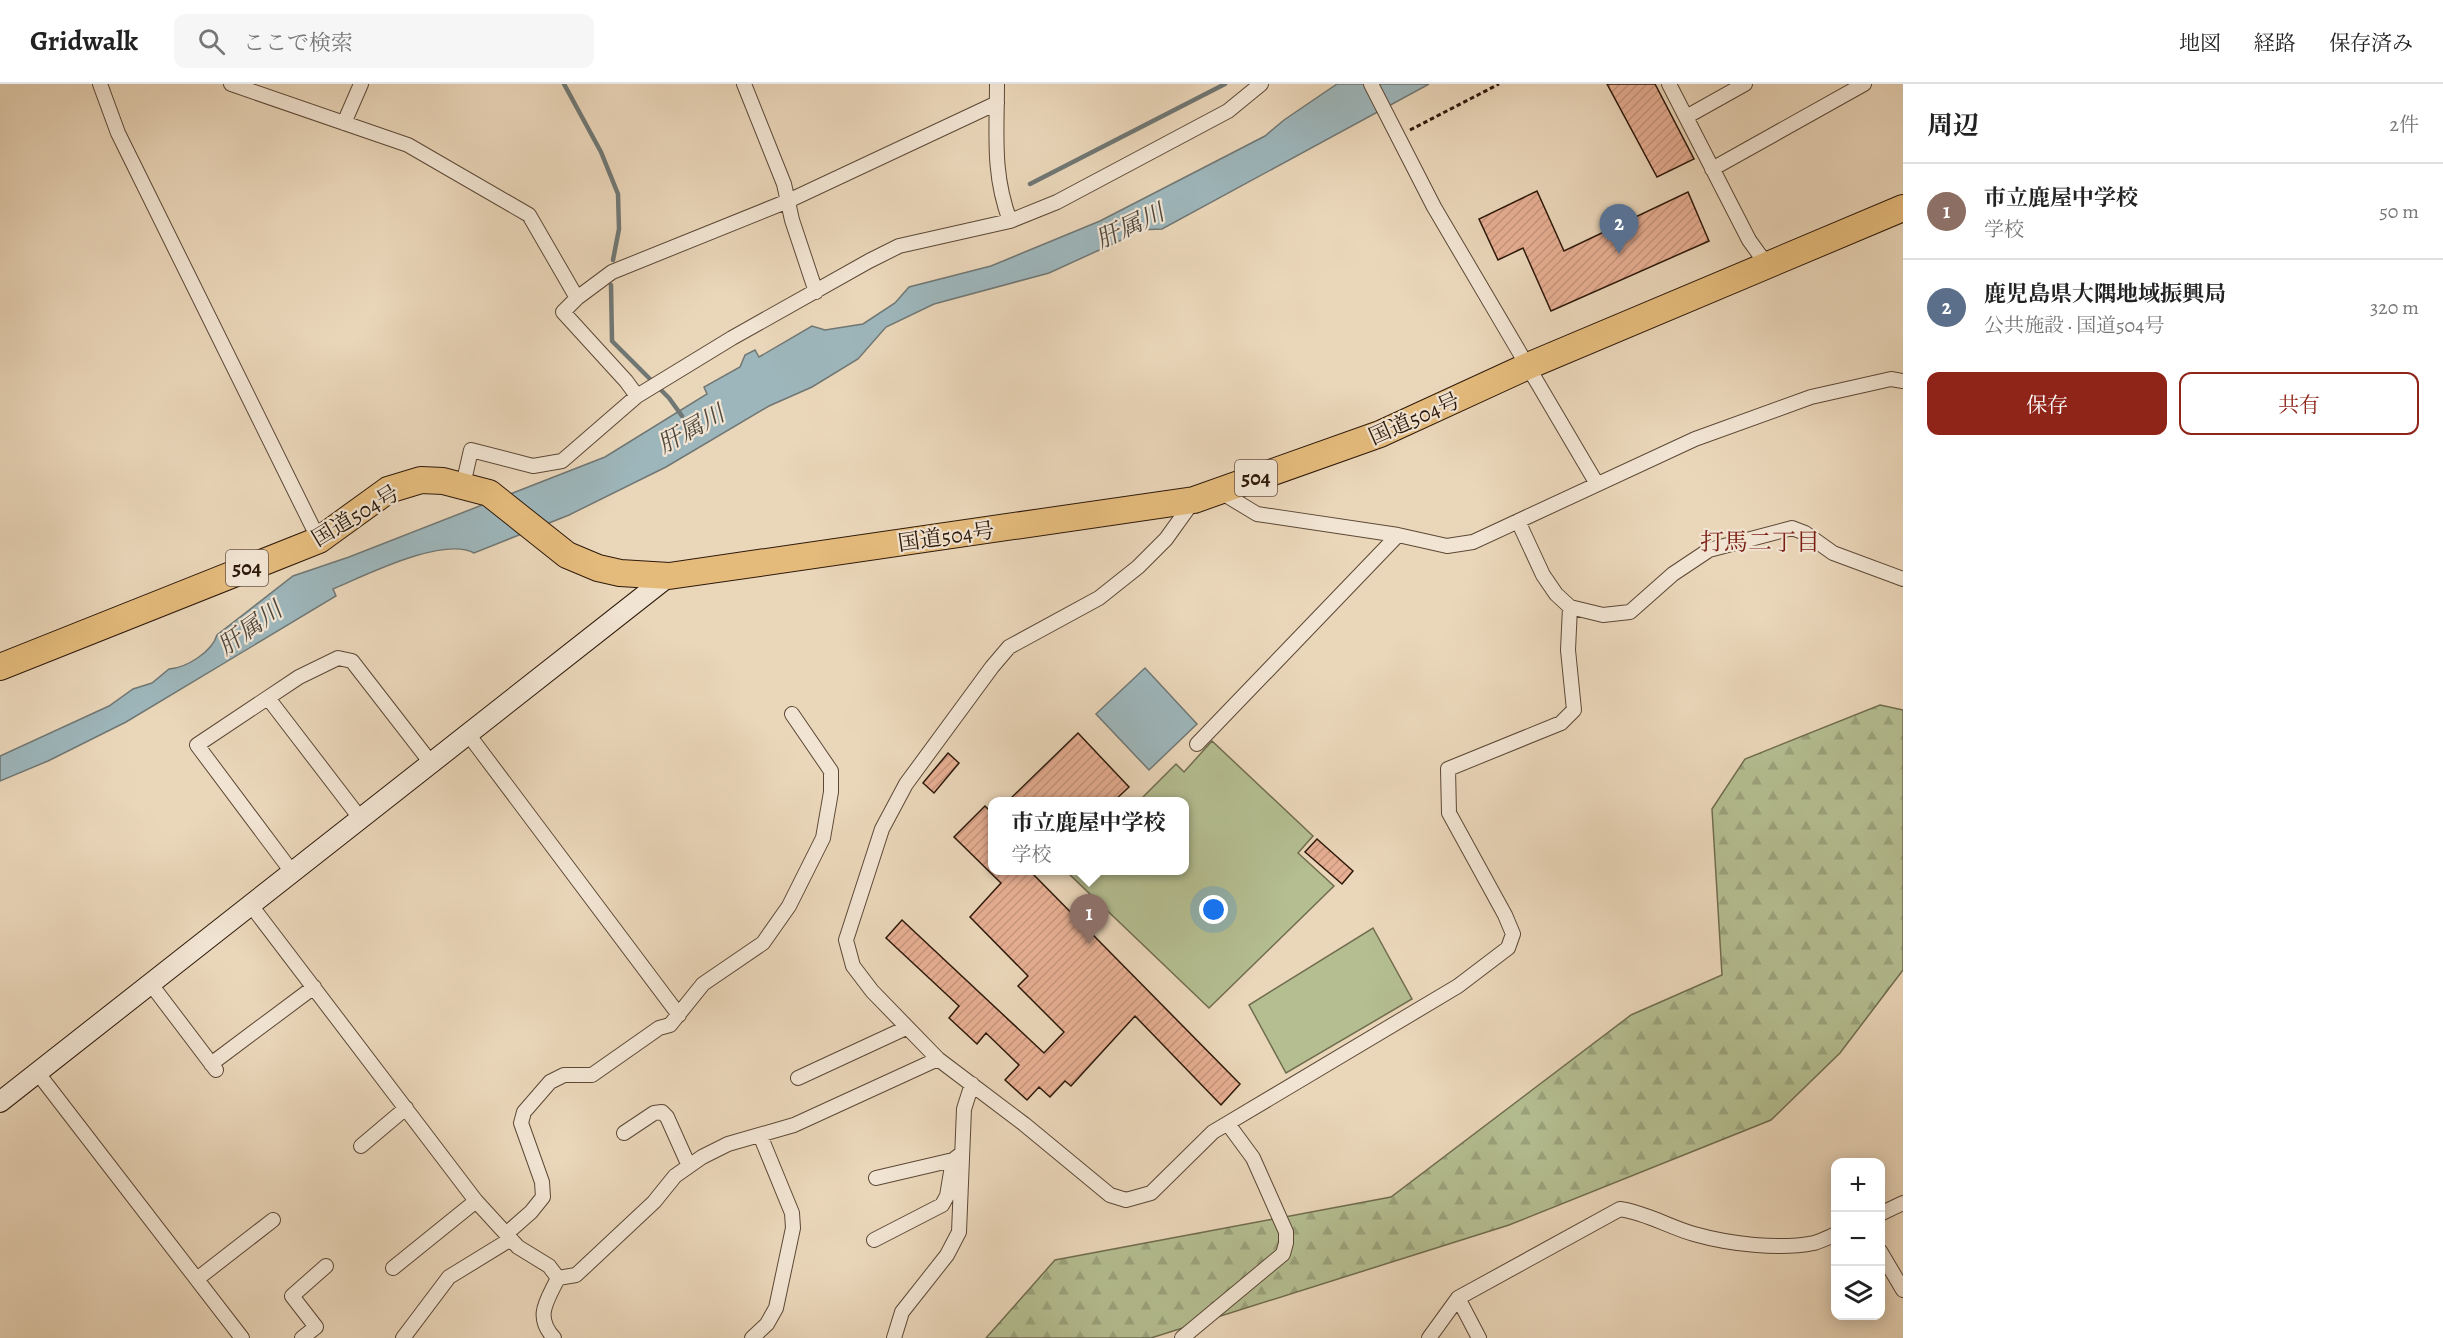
<!DOCTYPE html>
<html lang="ja">
<meta charset="utf-8">
<style>
body{margin:0;font-family:Alegreya,"Noto Serif JP",serif;background:#f6f6f6;color:#222}
.controls{position:absolute;right:18px;bottom:18px;display:grid;overflow:hidden;border-radius:12px;box-shadow:0 3px 15px #0003}
.controls button{width:54px;height:54px;display:grid;place-items:center;padding:0;border:0;border-bottom:2px solid #e0e0e0;background:#fff;color:#222;font:30px sans-serif}
.you{position:absolute;left:1214px;top:826px;width:21px;height:21px;margin:-15px;border:4px solid #fff;border-radius:50%;background:#1a73e8;box-shadow:0 0 0 9px #1a73e833}
.badge{display:grid;place-items:center;width:39px;height:39px;border-radius:50%;background:#8f2418;color:#fff;font-size:20px;font-weight:700}
.pin{position:absolute;translate:-50% -50px;filter:drop-shadow(0 2px 3px #0008)}
.pin::after{content:'';position:absolute;top:32px;width:21px;height:18px;background:inherit;clip-path:polygon(0 0,100% 0,50% 100%)}
.popup{position:absolute;left:988px;top:713px;width:201px;height:78px;box-sizing:border-box;display:grid;place-content:center;border-radius:12px;background:#fff;filter:drop-shadow(0 2px 4px #0005);font-size:20px;white-space:nowrap;color:#767676}
.popup b{font-size:22px;color:#222}
.popup::after{content:'';position:absolute;left:50%;top:100%;margin-left:-12px;border:12px solid transparent;border-top-color:#fff}
.list{margin:0;padding:0;list-style:none}
h2{display:flex;justify-content:space-between;align-items:center;height:78px;margin:0;padding:0 24px;font-size:26px}
h2 small{font-size:20px;font-weight:400;color:#767676}
.list li{display:grid;grid-template-columns:39px 1fr auto;gap:18px;align-items:center;box-sizing:border-box;height:96px;padding:0 24px;border-top:2px solid #e0e0e0}
.list b{display:block;font-size:22px;white-space:nowrap}
.list p{margin:0;font-size:20px;white-space:nowrap;color:#767676}
.list em{font-size:20px;font-style:normal;color:#767676}
.actions{display:flex;gap:12px;padding:18px 24px}
.actions a{flex:1;padding:14px 0;border:2px solid #8f2418;border-radius:12px;text-align:center;font-size:21px;color:#8f2418}
.actions .main{background:#8f2418;color:#fff}
.icon{flex:none;width:33px;height:33px;fill:none;stroke:currentColor;stroke-width:2;stroke-linecap:round;stroke-linejoin:round}
.map{position:relative;flex:none;width:1903px;height:1254px;overflow:hidden}
header{display:flex;align-items:center;gap:36px;box-sizing:border-box;height:84px;padding:0 30px;background:#fff;border-bottom:2px solid #e0e0e0}
header strong{font-size:28px}
nav{display:flex;gap:33px;margin-inline-start:auto;font-size:21px}
.search{width:420px;height:54px;background:#f6f6f6;display:flex;align-items:center;gap:15px;box-sizing:border-box;padding:0 21px;border-radius:12px;color:#767676;font-size:22px}
main{display:flex}
aside{flex:1;background:#fff}
.map>svg:first-child{display:block}
</style>
<header>
<strong>Gridwalk</strong>
<div class="search"><svg class="icon" aria-label="search" viewBox="0 0 24 24"><circle cx="10" cy="10" r="6"/><path d="M15 15l6 6"/></svg>ここで検索</div>
<nav><a>地図</a><a>経路</a><a>保存済み</a></nav>
</header>
<main>
<div class="map">
<svg width="1903" height="1254" viewBox="0 0 1903 1254">
<defs>
<pattern id="forest-firs" width="22" height="20" patternUnits="userSpaceOnUse" patternTransform="scale(1.5)"><rect width="22" height="20" fill="#b4be91"/><path d="M5 1l3.5 6h-7zM16 11l3.5 6h-7z" fill="#9ba37c"/></pattern>
<pattern id="building-hatch" width="6" height="6" patternUnits="userSpaceOnUse" patternTransform="scale(1.5)"><rect width="6" height="6" fill="#e6ae93"/><path d="M-1 1l2-2M0 6l6-6M5 7l2-2" fill="none" stroke="#c6957d"/></pattern>
</defs>
<rect width="100%" height="100%" fill="#ead6b9"/>
<filter id="stains"><feTurbulence type="fractalNoise" baseFrequency=".00333" numOctaves="4"/><feColorMatrix values="0 0 0 0 .2 0 0 0 0 .09 0 0 0 0 .02 0 0 0 .5 -.17"/></filter>
<radialGradient id="worn" r=".72"><stop offset=".6" stop-color="#630" stop-opacity="0"/><stop offset="1" stop-color="#630" stop-opacity=".3"/></radialGradient>
<path fill="#b4be91" stroke="#706c4e" stroke-width="1.5" d="M1212,657L1313,752L1298,769L1334,802L1209,924L1068,789L1071,786H1185V718L1139,717L1176,680L1184,688Z
M1373,844L1412,915L1286,989L1249,921Z"/>
<path fill="url(#forest-firs)" stroke="#706c4e" stroke-width="1.5" d="M1880,621L1903,626V886L1840,969L1771,1036L1509,1141L1151,1254H986L1055,1176L1391,1113L1631,931L1722,891L1712,725L1745,675Z"/>
<path fill="#9db6bb" stroke="#707774" stroke-width="1.5" d="M1337,0H1429L1162,145L1137,146L1130,152L1049,189L934,220L886,243L858,275L812,303L769,322L666,383L569,431L474,469C443,452 364,492 333,505L336,512L126,638L48,677L0,697V672L109,622L133,605L152,599L169,585C186,584 212,568 217,551L293,492L349,473L605,373L707,310L704,303L740,283L745,271L755,266L759,273L812,242L825,246L863,240L895,219L909,203L991,182L1100,137L1265,52L1284,36Z
M1145,584L1197,640L1149,686L1096,630Z"/>
<g fill="none" stroke-linecap="round" stroke-linejoin="round">
<path stroke="#707774" stroke-width="4.5" d="M564,0L601,68L618,110L619,145L613,176
M1030,100L1225,0
M611,201L612,257L669,314L682,332"/>
</g>
<path fill="url(#building-hatch)" stroke="#2d190a" stroke-width="1.5" d="M1607,0H1655L1694,75L1657,93Z
M1537,107L1564,167L1688,108L1709,157L1551,227L1523,164L1498,176L1479,135Z
M1078,649L1129,703L1114,717H1008Z
M948,669L959,679L934,709L923,699Z
M985,722L993,730V786H1029L1240,1000L1221,1021L1135,932L1071,1002L1065,997L1050,1013L1039,1003L1027,1016L1005,996L1019,981L986,949L977,960L949,934L959,922L886,854L902,836L1044,969L1064,948L1018,902L1028,892L970,833L1001,799L954,753Z
M1317,755L1353,787L1342,800L1305,768Z"/>
<g fill="none" stroke-linecap="round" stroke-linejoin="round">
<g stroke="#5c4836" stroke-width="16">
<path id="street" d="M100,0L118,49L319,456
M231,0L408,61L529,131L577,214
M744,0L784,100L792,136L816,208
M997,0C997,49 992,89 1010,137
M1371,0L1434,123L1597,400
M1669,0L1749,156L1767,181
M1686,33L1745,0
M344,39L361,0
M1712,85L1864,0
M637,312L626,297L563,228L577,214L612,188L788,117L997,19
M463,401L471,366L533,382L562,377L637,312L732,254L869,177L899,162L1010,137L1057,118L1228,27L1261,0
M1219,407L1257,430L1398,451L1447,462L1473,458L1695,355L1811,313L1891,295L1903,297
M1194,416L1166,455L1138,483L1099,514L1009,563L992,583L906,700L882,745L846,856L853,882L872,907L938,975L1024,1040L1110,1111L1126,1116L1151,1109L1213,1048L1458,902L1508,864L1513,850L1505,831L1449,729L1448,685L1561,639L1574,626L1568,566L1570,523
M1518,437L1543,491L1556,510L1570,523L1603,531L1630,528L1673,490L1709,466L1792,444L1805,449L1833,469L1903,495
M268,614L360,734
M468,650L679,931
M1197,660L1398,451
M292,788L197,661L299,593L338,574L352,577L431,679
M250,820L476,1117L518,1163L549,1182L558,1194
M150,899L216,986
M211,980L314,903
M37,988L242,1254
M798,994L906,944
M624,1049L654,1029L662,1028L667,1033L689,1082
M361,1062L406,1024
M876,1094L953,1076
M1880,1130L1903,1119
M506,1150L531,1128L543,1113L542,1098L521,1039L524,1028L550,998L564,991H592L659,944L670,941L703,900L763,859L789,822L823,754L831,708V687L792,630
M874,1156L942,1121L947,1112L953,1076L961,1070
M1880,1167L1903,1206
M393,1184L476,1117
M558,1194L576,1191L654,1118L675,1092L702,1073L728,1060L794,1041L938,975
M197,1195L273,1136
M1458,1214L1479,1254
M302,1254L316,1243L292,1212L326,1182
M403,1254L449,1193L511,1155
M554,1254C534,1232 547,1217 558,1194
M752,1254L767,1240L776,1224L793,1144L792,1129L760,1051
M894,1254L902,1228L947,1171L959,1148L964,1025L972,1000
M1182,1254L1283,1170L1286,1159V1148L1253,1074L1228,1040
M1429,1254L1458,1214L1620,1125C1647,1129 1669,1143 1694,1150C1729,1160 1779,1166 1814,1159C1821,1157 1829,1153 1836,1150"/>
</g>
<g stroke="#2d190a" stroke-width="22">
<path id="secondary" d="M0,1018L669,492"/>
</g>
<g stroke="#2d190a" stroke-width="28">
<path id="highway" d="M0,583L319,456L388,406L421,396L443,397L489,409L567,471L598,484L620,489L669,492L1194,416L1380,350L1528,282L1903,124"/>
</g>
<path stroke="#2d190a" stroke-width="3" stroke-dasharray="4.5 3" stroke-linecap="butt" d="M1410,46L1499,0"/>
<use href="#street" stroke="#f1e4d2" stroke-width="14"/>
<use href="#secondary" stroke="#f1e4d2" stroke-width="20"/>
<use href="#highway" stroke="#e5bb7c" stroke-width="26"/>
</g>
<g text-anchor="middle" stroke-width="4.5" stroke-linejoin="round" paint-order="stroke">
<g fill="#f1e4d2" stroke="#685646" stroke-width="1.5">
<rect x="1235" y="376" width="42" height="36" rx="4.5"/>
<rect x="226" y="466" width="42" height="36" rx="4.5"/>
</g>
<g font-size="21" font-weight="bold" fill="#2d190a">
<text x="1256" y="401">504</text>
<text x="247" y="491">504</text>
</g>
<g font-size="22" fill="#2d190a" stroke="#f1e4d2">
<text transform="translate(1414 334) rotate(-24)" y="8">国道504号</text>
<text transform="translate(355 431) rotate(-31)" y="8">国道504号</text>
<text transform="translate(946 452) rotate(-8)" y="8">国道504号</text>
</g>
<g font-size="24" font-style="italic" fill="#4f483f" stroke="#f1e4d2">
<text transform="translate(1130 142) rotate(-25)" y="8">肝属川</text>
<text transform="translate(691 345) rotate(-29)" y="8">肝属川</text>
<text transform="translate(250 544) rotate(-36)" y="8">肝属川</text>
</g>
<g font-size="24" fill="#7a1f14" stroke="#f1e4d2">
<text x="1760" y="466">打馬二丁目</text>
</g>
</g>
<rect width="100%" height="100%" filter="url(#stains)"/>
<rect width="100%" height="100%" fill="url(#worn)"/>
</svg>
<div class="controls">
<button>+</button>
<button>−</button>
<button><svg class="icon" aria-label="layers" viewBox="0 0 24 24"><path d="M12 4l9 5-9 5-9-5zM3 14l9 5 9-5"/></svg></button>
</div>
<div class="you"></div>
<div class="pin badge" style="left:1089px;top:860px;background:#8d6e63">1</div>
<div class="popup"><b>市立鹿屋中学校</b>学校</div>
<div class="pin badge" style="left:1619px;top:170px;background:#5c6f8a">2</div>
</div>
<aside>
<h2>周辺<small>2件</small></h2>
<ul class="list">
<li><span class="badge" style="background:#8d6e63">1</span><div><b>市立鹿屋中学校</b><p>学校</p></div><em>50 m</em></li>
<li><span class="badge" style="background:#5c6f8a">2</span><div><b>鹿児島県大隅地域振興局</b><p>公共施設 · 国道504号</p></div><em>320 m</em></li>
</ul>
<div class="actions"><a class="main">保存</a><a>共有</a></div>
</aside>
</main>
